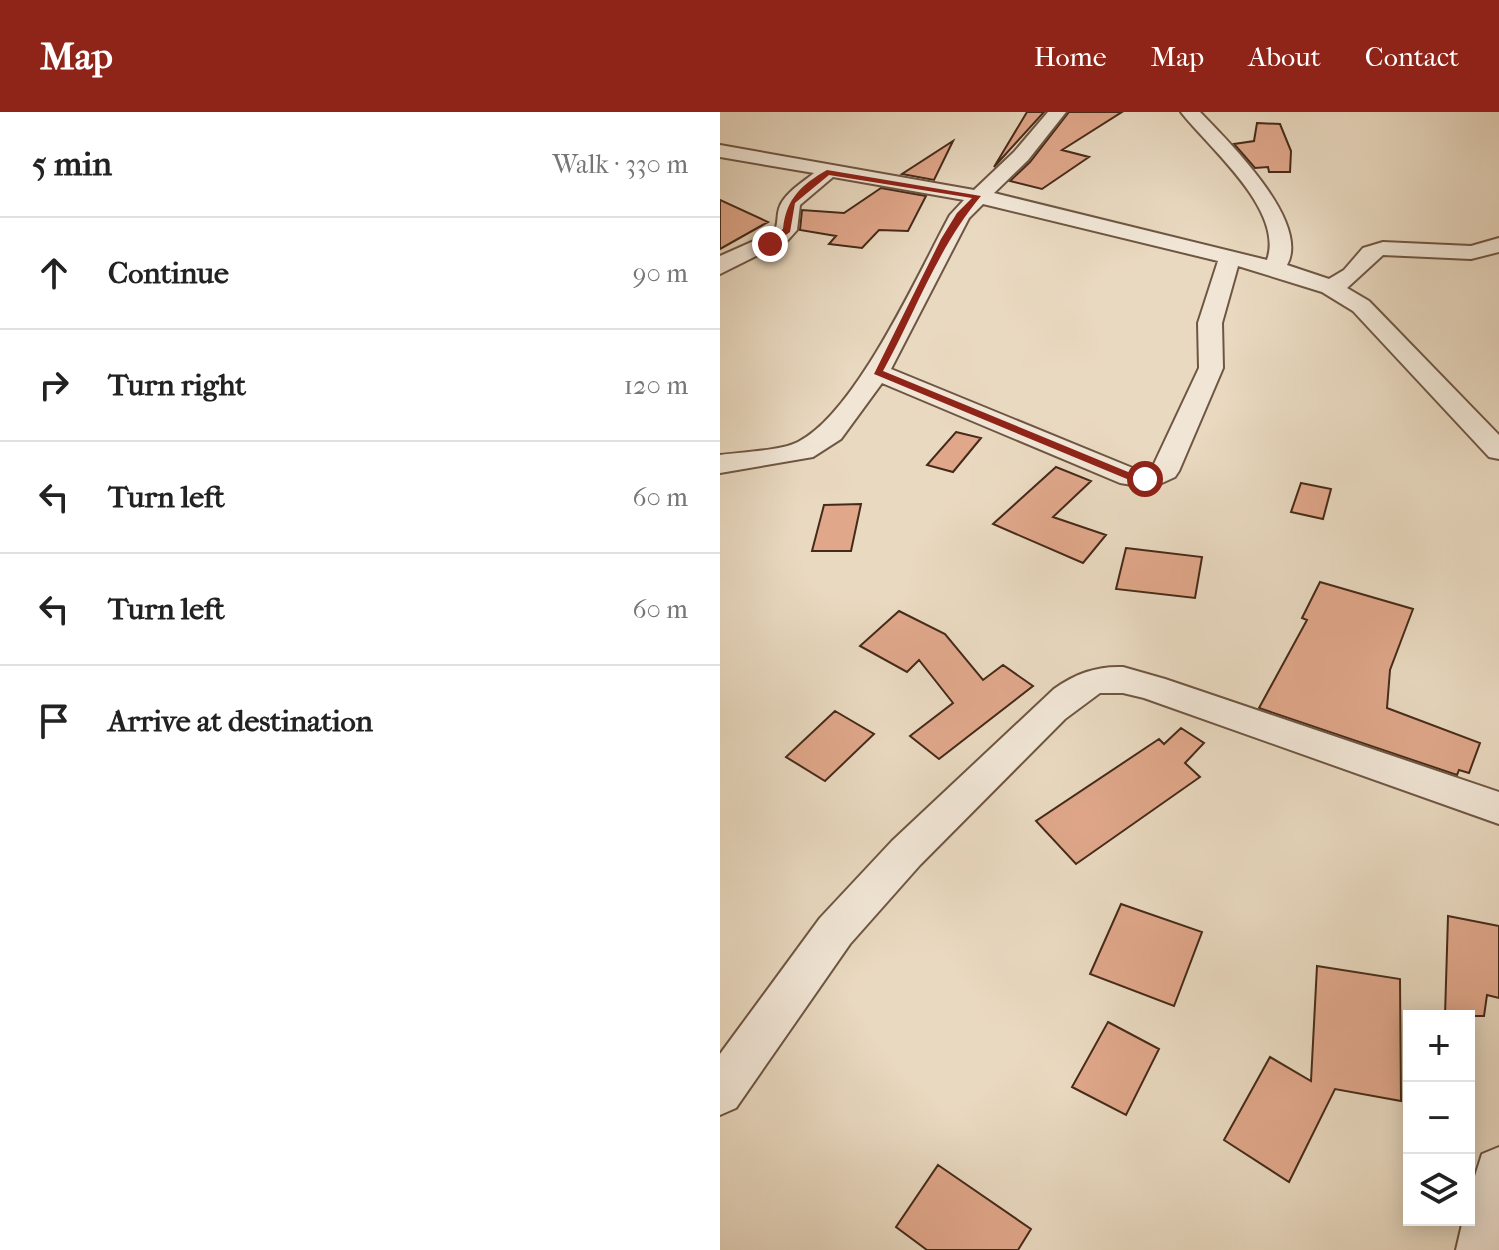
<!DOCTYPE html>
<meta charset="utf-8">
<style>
body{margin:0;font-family:"IM FELL French Canon",serif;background:#f6f6f6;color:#222}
.controls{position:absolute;right:24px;bottom:24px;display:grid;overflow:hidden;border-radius:0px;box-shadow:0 4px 20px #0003}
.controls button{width:72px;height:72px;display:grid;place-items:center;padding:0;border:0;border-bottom:2px solid #e0e0e0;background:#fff;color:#222;font:40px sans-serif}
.stop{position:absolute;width:24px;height:24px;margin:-18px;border:6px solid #8f2418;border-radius:50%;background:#fff}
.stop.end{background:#8f2418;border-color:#fff;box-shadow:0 2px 8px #0008}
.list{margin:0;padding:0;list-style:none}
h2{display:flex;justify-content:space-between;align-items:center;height:104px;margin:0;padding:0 32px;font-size:34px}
h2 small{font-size:26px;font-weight:400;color:#767676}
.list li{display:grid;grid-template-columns:52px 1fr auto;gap:24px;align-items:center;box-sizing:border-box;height:112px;padding:0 32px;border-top:2px solid #e0e0e0}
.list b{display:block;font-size:30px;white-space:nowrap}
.list em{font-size:26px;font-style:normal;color:#767676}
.icon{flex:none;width:44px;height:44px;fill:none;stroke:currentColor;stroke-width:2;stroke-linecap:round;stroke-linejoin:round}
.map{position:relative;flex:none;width:779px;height:1138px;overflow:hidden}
header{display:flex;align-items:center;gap:48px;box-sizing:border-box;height:112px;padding:0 40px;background:#8f2418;color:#fff}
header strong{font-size:38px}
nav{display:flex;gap:44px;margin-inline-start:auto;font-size:28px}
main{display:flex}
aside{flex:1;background:#fff}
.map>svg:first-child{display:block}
</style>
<header>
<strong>Map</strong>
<nav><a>Home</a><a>Map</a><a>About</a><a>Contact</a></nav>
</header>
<main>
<aside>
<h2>5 min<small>Walk · 330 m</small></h2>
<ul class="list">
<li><svg class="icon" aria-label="ahead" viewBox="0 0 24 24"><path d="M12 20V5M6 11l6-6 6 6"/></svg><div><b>Continue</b></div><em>90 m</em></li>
<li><svg class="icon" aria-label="right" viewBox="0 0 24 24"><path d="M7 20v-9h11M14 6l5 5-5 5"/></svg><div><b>Turn right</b></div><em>120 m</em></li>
<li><svg class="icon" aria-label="left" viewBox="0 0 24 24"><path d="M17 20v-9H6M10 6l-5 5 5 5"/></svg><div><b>Turn left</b></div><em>60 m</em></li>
<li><svg class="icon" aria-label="left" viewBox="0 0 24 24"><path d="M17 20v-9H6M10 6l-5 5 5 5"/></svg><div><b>Turn left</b></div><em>60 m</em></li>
<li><svg class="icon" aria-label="arrive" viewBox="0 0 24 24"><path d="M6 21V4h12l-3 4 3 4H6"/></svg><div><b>Arrive at destination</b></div></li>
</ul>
</aside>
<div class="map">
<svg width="779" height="1138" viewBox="0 0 779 1138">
<rect width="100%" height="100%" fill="#e9d9c0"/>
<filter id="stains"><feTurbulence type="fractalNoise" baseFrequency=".0025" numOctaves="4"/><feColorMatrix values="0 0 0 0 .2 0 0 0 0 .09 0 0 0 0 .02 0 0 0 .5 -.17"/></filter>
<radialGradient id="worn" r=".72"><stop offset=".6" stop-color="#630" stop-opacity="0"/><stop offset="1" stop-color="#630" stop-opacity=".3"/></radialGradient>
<path fill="#e0a78a" stroke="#462a19" stroke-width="2" d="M307,0H324L274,55Z
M349,0H402L342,38L369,45L322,77L290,69L310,50Z
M537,11L560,12L571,39L570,60H549L548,55L535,56L514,32L534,29Z
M233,29L214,68L182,62Z
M161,76L206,84L188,119L159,118L142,136L109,132L116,124L80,118L82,98L124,101Z
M0,88L48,110L0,137Z
M236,320L261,326L233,360L207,353Z
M336,355L371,369L333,405L386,423L363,451L273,412Z
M581,371L611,377L603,407L571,400Z
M141,392L131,439H92L104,393Z
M406,436L482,445L475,486L396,477Z
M600,470L693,497L670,558L667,596L760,631L749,661L739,658L737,663L539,596L587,508L582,506Z
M179,499L225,522L263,568L283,553L313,574L219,647L190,624L233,591L199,548L187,560L140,534Z
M115,599L154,622L105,669L66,645Z
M461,616L484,631L465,651L480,665L356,752L316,709L439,627L444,632Z
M401,792L482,820L454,894L370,862Z
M728,804L779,814V886L767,883L764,904H725Z
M597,854L680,867L681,989L615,977L569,1070L504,1028L550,945L591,969Z
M388,910L439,937L406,1003L352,975Z
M218,1053L311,1117L298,1138H207L176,1115Z"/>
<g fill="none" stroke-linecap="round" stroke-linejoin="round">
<g stroke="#6f5643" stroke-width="4">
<path id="minor" d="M328,0H346L308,48L274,81L547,148C565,98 488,35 461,0H480C508,29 591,110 567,153L609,167L624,158L643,136L663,130L751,134L779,126V140L751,147L663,143L627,176L649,189L779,323V347L769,345L633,199L602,180L518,154L502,211L503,256L459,359L455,365L431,376L400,371L162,271L121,327L93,345L0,361V343C22,340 60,339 78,330C136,301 198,162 230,103L244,88L113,65L80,93L77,118L68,128L0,162V144L54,120C59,112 56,103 60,94C65,81 83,70 94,61L0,45V33L254,78L294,40ZM263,92L498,149L478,211L479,256L433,354L426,358L415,357L171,257L249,106Z
M403,555L445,567L779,680V712L424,586L403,581H380L345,607L200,753L130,832L16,996L0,1003V942L100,806L172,729L334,577C355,562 376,554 403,555Z
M779,1035V1138H736L743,1108H749V1083L762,1042Z"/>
</g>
<use href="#minor" fill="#f1e6d6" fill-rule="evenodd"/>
</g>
<path fill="#8f2418" d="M107,58L261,84C218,135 195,201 163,259L413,362L429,365V370L407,367L154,262L221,127L237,101L252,86L109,63L75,91L70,120L52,133H47V130L63,117C66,87 81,73 107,58Z"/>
<rect width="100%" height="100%" filter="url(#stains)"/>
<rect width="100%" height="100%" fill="url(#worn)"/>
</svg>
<div class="controls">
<button>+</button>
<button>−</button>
<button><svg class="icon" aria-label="layers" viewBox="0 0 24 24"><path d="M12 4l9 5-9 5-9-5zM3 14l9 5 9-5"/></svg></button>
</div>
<div class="stop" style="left:425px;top:367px"></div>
<div class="stop end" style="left:50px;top:132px"></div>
</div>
</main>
